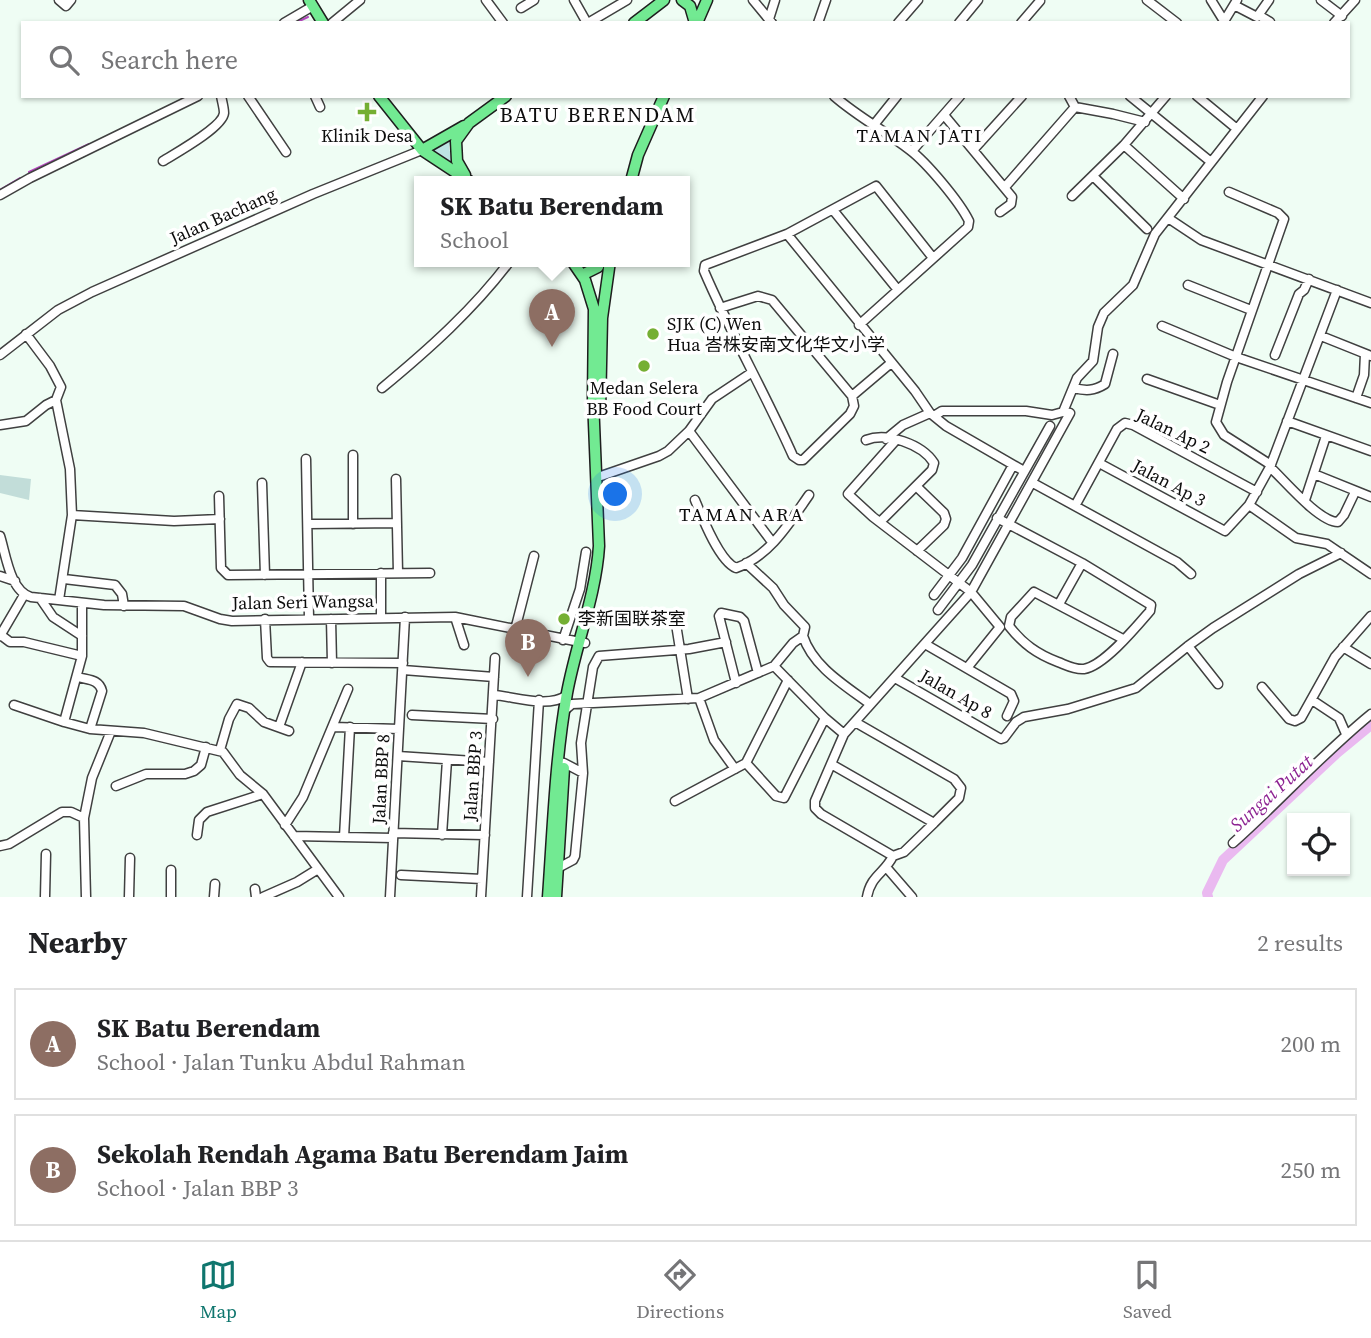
<!DOCTYPE html>
<meta charset="utf-8">
<style>
body{margin:0;font-family:"Source Serif 4","Noto Sans SC",serif;background:#f6f6f6;color:#202124}
.controls{position:absolute;right:21px;bottom:21px;display:grid;overflow:hidden;border-radius:0px;box-shadow:0 2px 5px #0004}
.controls button{width:63px;height:63px;display:grid;place-items:center;padding:0;border:0;border-bottom:2px solid #e0e0e0;background:#fff;color:#202124;font:35px sans-serif}
.you{position:absolute;left:616px;top:495px;width:24px;height:24px;margin:-18px;border:5px solid #fff;border-radius:50%;background:#1a73e8;box-shadow:0 0 0 10px #1a73e833}
.badge{display:grid;place-items:center;width:46px;height:46px;border-radius:50%;background:#0f766e;color:#fff;font-size:23px;font-weight:700}
.pin{position:absolute;translate:-50% -58px;filter:drop-shadow(0 2px 4px #0008)}
.pin::after{content:'';position:absolute;top:37px;width:24px;height:21px;background:inherit;clip-path:polygon(0 0,100% 0,50% 100%)}
.popup{position:absolute;left:414px;top:176px;width:276px;height:91px;box-sizing:border-box;display:grid;place-content:center;border-radius:0px;background:#fff;filter:drop-shadow(0 2px 5px #0005);font-size:23px;white-space:nowrap;color:#757577}
.popup b{font-size:26px;color:#202124}
.popup::after{content:'';position:absolute;left:50%;top:100%;margin-left:-14px;border:14px solid transparent;border-top-color:#fff}
.list{margin:0;padding:0;list-style:none}
h2{display:flex;justify-content:space-between;align-items:center;height:91px;margin:0;padding:0 28px;font-size:30px}
h2 small{font-size:23px;font-weight:400;color:#757577}
.list li{display:grid;grid-template-columns:46px 1fr auto;gap:21px;align-items:center;box-sizing:border-box;height:112px;margin:0 14px 14px;padding:0 14px;border:2px solid #e0e0e0;border-radius:0px}
.list b{display:block;font-size:26px;white-space:nowrap}
.list p{margin:0;font-size:23px;white-space:nowrap;color:#757577}
.list em{font-size:23px;font-style:normal;color:#757577}
.icon{flex:none;width:38px;height:38px;fill:none;stroke:currentColor;stroke-width:2;stroke-linecap:round;stroke-linejoin:round}
.map{position:relative;flex:none;width:1371px;height:897px;overflow:hidden}
.search{position:absolute;background:#fff;box-shadow:0 2px 5px #0004;left:21px;right:21px;top:21px;height:77px;display:flex;align-items:center;gap:18px;box-sizing:border-box;padding:0 24px;border-radius:0px;color:#757577;font-size:26px}
.sheet{height:343px;background:#fff}
nav{display:flex;justify-content:space-around;align-items:center;box-sizing:border-box;height:98px;border-top:2px solid #e0e0e0;background:#fff;font-size:19px;color:#757577}
nav a{display:grid;justify-items:center;gap:4px}
nav .on{color:#0f766e}
.map>svg:first-child{display:block}
</style>
<div class="map">
<svg width="1371" height="897" viewBox="0 0 1371 897">
<rect width="100%" height="100%" fill="#effdf4"/>
<path fill="#bce4e4" d="M452,137L449,147L453,167L428,151Z"/>
<path fill="#c2ddd9" d="M0,475L31,479L29,500L0,493Z"/>
<g fill="none" stroke-linecap="round" stroke-linejoin="round">
<path stroke="#b547bf" stroke-width="2" d="M295,23L308,17
M29,172L89,144
M0,190L20,178"/>
<path stroke="#eab9f0" stroke-width="10" d="M1208,897L1207,893L1223,860L1336,754L1371,725"/>
<g stroke="#404040" stroke-width="11">
<path id="minor" d="M59,0L66,6L71,0
M486,0L503,23
M574,0L587,23
M753,0L772,23
M1147,0L1177,23
M1211,0L1224,21
M1321,0L1342,16
M1234,5L1257,17L1269,0
M521,8L534,0
M1260,16L1270,22
M769,19L775,0
M284,23L313,6
M332,23L360,0
M588,23L627,0
M818,23L826,0
M898,23L918,0
M959,23L978,0
M1021,23L1040,1
M1223,23L1237,0
M1334,23L1355,0
M248,96L286,152
M315,96L320,107
M834,96C858,117 885,131 910,150C927,163 959,201 969,221L968,227L859,325
M1130,96L1211,162
M1197,96L1237,129
M1075,107L1113,114L1145,122
M944,115L1012,197L1011,204L1000,212
M873,126L897,96
M1124,145L1184,199
M974,149L1022,96
M912,151L960,96
M163,161C176,153 223,127 224,113C224,108 222,101 221,96
M1093,176L1147,229
M1005,187L1075,107L1069,96
M1229,192L1278,213L1284,219L1227,382L1216,422L1224,435L1271,465
M0,195L30,178L198,96
M1072,196L1124,145L1166,96
M833,210L898,290
M1168,218L1201,240L1371,303
M787,234L915,391L930,413L946,426L1024,471
M1188,285L1251,310
M720,308L758,296L772,300L852,396L854,406L850,414L803,460H799L793,456C765,393 731,334 704,271L705,265L787,234L876,186L933,258
M1162,326L1236,357L1371,403
M26,334L50,366L61,387L56,400L70,469L72,515L59,600
M1321,336L1371,356
M0,355L58,310L92,292L313,194L422,150
M1275,355L1299,294L1304,290L1309,279
M1147,379L1220,405
M382,388C428,350 474,309 510,261
M1073,388C1086,391 1094,391 1105,384L1113,354
M852,396L891,363
M1356,398L1364,375L1365,354
M934,416L942,411H1026L1052,415L1063,412L1077,378L1093,361L1098,327L1104,313L1133,285L1155,234L1263,96
M1287,421L1371,451
M0,425L26,421L46,405L56,400
M689,431L772,542
M886,439L903,425L930,413
M866,440C887,432 922,444 934,463L932,470L880,522
M896,440L848,494L873,517L971,592L1000,627L967,668
M353,455V524
M306,459L309,618
M1099,463L1225,531L1249,505L1270,467L1337,290
M1270,467C1285,481 1319,522 1338,522L1344,515L1355,492
M1314,474L1371,497
M601,476L659,456L668,451L689,431L712,399L751,373
M396,479L398,573
M262,483L265,575
M1033,483L1177,562L1191,574
M916,486L944,513L946,519L944,525L917,551
M219,496L221,568L228,575L430,573
M695,500C702,517 719,561 736,568C770,556 790,522 809,495
M1305,500L1326,436
M1249,505L1296,538L1327,544L1371,574
M1075,506L1117,429L1125,423L1133,425L1257,492
M72,515L174,521L220,519
M997,518L1082,563L1151,605L1150,611C1137,626 1104,666 1084,669C1075,670 1066,665 1058,662C1037,654 1023,644 1009,626L1011,617L1034,592L1123,639
M308,524L397,523
M0,536C6,555 10,591 31,597L104,605L184,606L220,619L232,621L455,617L585,643
M746,563L773,588L784,605L805,627L803,636L793,643L774,666
M381,573V617
M0,576L15,581
M64,579L115,585L122,594L124,606
M934,595L962,558L1013,465
M40,598L53,617L82,636
M82,603V656L64,722L90,729L144,733L223,752L240,775L263,794L339,897
M1059,604L1082,563
M938,610L972,565L1050,426
M455,617L464,645
M675,618L688,699
M265,619L267,658L270,662L403,663
M331,619L332,663
M515,630L534,556
M0,636L24,595
M2,636L10,642H24L82,656
M803,636C813,667 846,686 870,704
M563,640L580,589L586,552
M925,644L1011,694L1014,701L1007,716
M1188,646L1218,684
M1343,647L1371,664
M403,670L494,677
M78,677C88,680 99,679 102,691L90,729
M895,678L1001,739L1004,738L1016,722L1024,717L1068,709L1136,688L1188,646L1213,628L1299,574L1341,553
M736,683L719,616L721,613L740,617L744,621L758,673
M1262,687L1289,719L1295,721L1301,718L1335,657L1371,616
M494,695C516,697 547,708 566,696
M699,698L714,740L735,769
M1312,700L1339,718L1346,734
M14,705L64,722
M565,710L572,704L699,698L774,666L825,718L844,734
M412,715L493,719
M279,727L302,662
M334,727L399,729
M220,750L229,719L237,704L249,708L264,722L289,731
M398,756L489,762
M746,763L776,796L784,798L825,718
M831,764L934,823L959,798L961,788L954,779L855,722
M583,773L581,743L593,667L599,656L689,649L726,642
M116,786L146,774H185L194,771L201,765L206,747
M675,801L746,763L788,680
M934,823L904,852L893,856L821,814L815,808V801L844,734L971,592L1070,413
M285,825L303,797L348,689
M393,833L485,835
M197,835L199,820L207,812L263,794
M442,835L447,760
M294,836L393,838
M344,837L350,727
M1233,843C1280,801 1322,754 1371,714
M0,846L9,844L62,812H71L84,818
M886,867L912,897
M558,868L573,860L575,856L583,773L564,763
M171,870V897
M401,875L482,879
M255,889L256,897
M45,897L46,854
M86,897L84,818L92,778L111,731
M129,897L130,858
M214,897L215,884
M263,897L297,882L318,869
M390,897L405,617
M481,897L495,658
M527,897L539,700
M867,897C871,875 884,874 893,856"/>
</g>
<g stroke="#1e1e1e" stroke-width="13">
<path id="major" d="M309,0L323,23
M682,0L690,6L695,23
M634,23L664,0
M697,23L707,0
M379,96L422,150L469,181
M422,150L464,126
M465,175L457,161L456,141L469,123L506,96
M631,181L638,155L664,96
M582,275L598,267L600,261
M600,411L602,318L610,261
M548,897C553,829 555,760 567,693C576,644 596,595 599,546L593,399L594,309L585,280L572,261
M556,897L564,768"/>
</g>
<use href="#minor" stroke="#fff" stroke-width="8"/>
<use href="#major" stroke="#72ea92" stroke-width="10"/>
</g>
<g fill="#75af33" stroke="#fff" stroke-width="2.5">
<path d="M363.5 101.5h7v7h7v7h-7v7h-7v-7h-7v-7h7z"/>
<circle cx="653" cy="334" r="7"/>
<circle cx="644" cy="366" r="7"/>
<circle cx="564" cy="619" r="7"/>
</g>
<g text-anchor="middle" stroke-width="7" stroke-linejoin="round" paint-order="stroke">
<g font-size="18" fill="#0d0d0d" stroke="#fff">
<text x="367" y="142">Klinik Desa</text>
<text x="667" y="330" text-anchor="start">SJK (C) Wen<tspan x="667" dy="21">Hua 峇株安南文化华文小学</tspan></text>
<text x="644" y="394">Medan Selera<tspan x="644" dy="21">BB Food Court</tspan></text>
<text x="578" y="625" text-anchor="start">李新国联茶室</text>
</g>
<g font-size="18" fill="#0d0d0d" stroke="#fff">
<text transform="translate(223 216) rotate(-24)" y="6">Jalan Bachang</text>
<text transform="translate(1173 431) rotate(26)" y="6">Jalan Ap 2</text>
<text transform="translate(1169 483) rotate(28)" y="6">Jalan Ap 3</text>
<text transform="translate(303 602) rotate(-1)" y="6">Jalan Seri Wangsa</text>
<text transform="translate(956 694) rotate(30)" y="6">Jalan Ap 8</text>
<text transform="translate(473 776) rotate(-86)" y="6">Jalan BBP 3</text>
<text transform="translate(381 779) rotate(-87)" y="6">Jalan BBP 8</text>
</g>
<g font-size="19" letter-spacing="2" fill="#0d0d0d" stroke="#fff">
<text x="920" y="142">TAMAN JATI</text>
<text x="742" y="521">TAMAN ARA</text>
</g>
<g font-size="19" font-style="italic" fill="#8d2392" stroke="#fff">
<text transform="translate(1271 793) rotate(-42)" y="7">Sungai Putat</text>
</g>
<g font-size="21" letter-spacing="2" fill="#0d0d0d" stroke="#fff">
<text x="598" y="122">BATU BERENDAM</text>
</g>
</g>
</svg>
<div class="controls">
<button><svg class="icon" aria-label="locate" viewBox="0 0 24 24"><circle cx="12" cy="12" r="6"/><path d="M12 2v4M12 18v4M2 12h4M18 12h4"/></svg></button>
</div>
<div class="you"></div>
<div class="pin badge" style="left:552px;top:347px;background:#8d6e63">A</div>
<div class="popup"><b>SK Batu Berendam</b>School</div>
<div class="pin badge" style="left:528px;top:677px;background:#8d6e63">B</div>
<div class="search"><svg class="icon" aria-label="search" viewBox="0 0 24 24"><circle cx="10" cy="10" r="6"/><path d="M15 15l6 6"/></svg>Search here</div>
</div>
<section class="sheet">
<h2>Nearby<small>2 results</small></h2>
<ul class="list">
<li><span class="badge" style="background:#8d6e63">A</span><div><b>SK Batu Berendam</b><p>School · Jalan Tunku Abdul Rahman</p></div><em>200 m</em></li>
<li><span class="badge" style="background:#8d6e63">B</span><div><b>Sekolah Rendah Agama Batu Berendam Jaim</b><p>School · Jalan BBP 3</p></div><em>250 m</em></li>
</ul>
</section>
<nav>
<a class="on"><svg class="icon" aria-label="map" viewBox="0 0 24 24"><path d="M3 6l6-2 6 2 6-2v14l-6 2-6-2-6 2zM9 4v14M15 6v14"/></svg>Map</a>
<a><svg class="icon" aria-label="directions" viewBox="0 0 24 24"><path d="M12 3l9 9-9 9-9-9zM9 14v-3h6M13 9l2 2-2 2"/></svg>Directions</a>
<a><svg class="icon" aria-label="saved" viewBox="0 0 24 24"><path d="M7 4h10v16l-5-4-5 4z"/></svg>Saved</a>
</nav>
